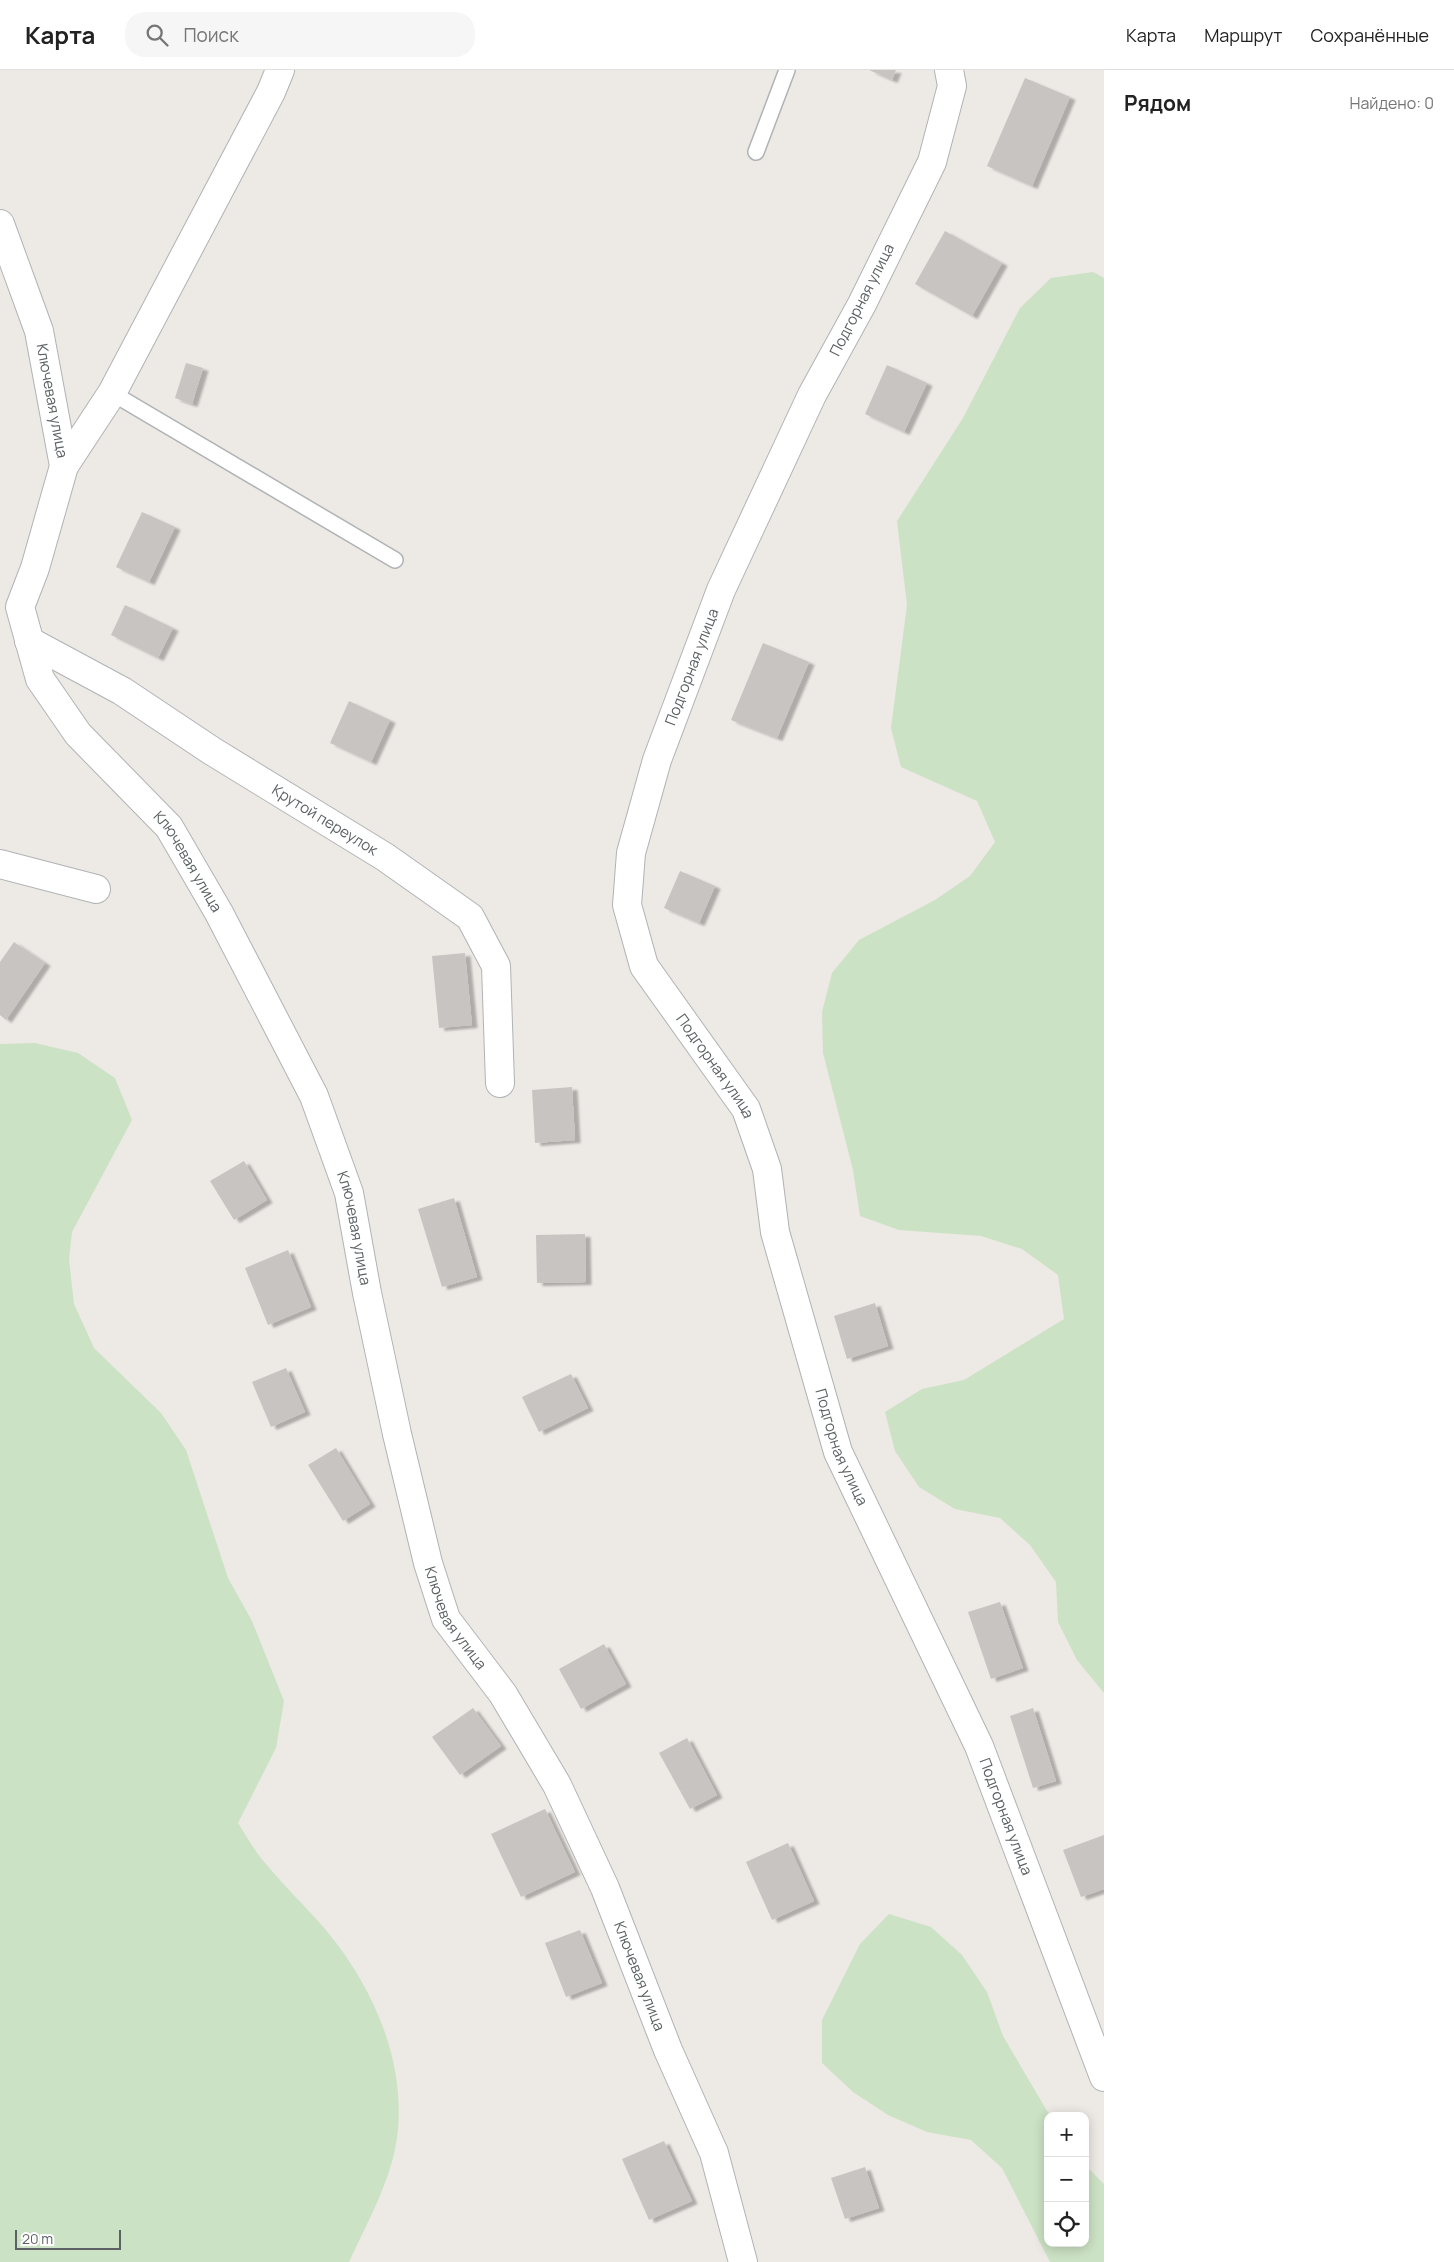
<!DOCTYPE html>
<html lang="ru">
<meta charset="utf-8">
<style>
body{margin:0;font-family:Manrope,sans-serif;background:#f6f6f6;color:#222}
.controls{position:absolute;right:15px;bottom:15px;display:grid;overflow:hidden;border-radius:10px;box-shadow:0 2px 12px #0003}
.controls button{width:45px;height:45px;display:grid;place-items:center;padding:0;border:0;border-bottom:1px solid #e0e0e0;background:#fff;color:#222;font:25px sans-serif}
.scale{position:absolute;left:15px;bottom:12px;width:106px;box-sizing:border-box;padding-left:5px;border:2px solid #5c6163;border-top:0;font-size:14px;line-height:18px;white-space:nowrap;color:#5c6163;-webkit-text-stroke:4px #fff;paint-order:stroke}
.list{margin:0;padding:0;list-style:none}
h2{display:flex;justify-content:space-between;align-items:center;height:65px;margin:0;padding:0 20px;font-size:21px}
h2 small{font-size:16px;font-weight:400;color:#767676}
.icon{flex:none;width:28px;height:28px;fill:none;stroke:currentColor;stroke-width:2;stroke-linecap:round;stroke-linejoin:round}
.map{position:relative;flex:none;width:1104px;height:2192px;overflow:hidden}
header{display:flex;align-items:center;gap:30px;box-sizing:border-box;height:70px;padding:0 25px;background:#fff;border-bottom:1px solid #e0e0e0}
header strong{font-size:24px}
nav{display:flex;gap:28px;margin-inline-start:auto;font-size:18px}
.search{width:350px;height:45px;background:#f6f6f6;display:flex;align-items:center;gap:12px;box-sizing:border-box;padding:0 18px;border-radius:20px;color:#767676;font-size:19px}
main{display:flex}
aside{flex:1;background:#fff}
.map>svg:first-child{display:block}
</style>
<header>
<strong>Карта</strong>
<div class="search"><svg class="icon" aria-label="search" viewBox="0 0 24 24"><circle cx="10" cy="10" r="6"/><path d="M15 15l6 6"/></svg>Поиск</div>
<nav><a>Карта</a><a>Маршрут</a><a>Сохранённые</a></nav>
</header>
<main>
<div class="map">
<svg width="1104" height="2192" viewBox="0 0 1104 2192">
<defs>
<filter id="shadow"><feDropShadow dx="5.5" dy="3" stdDeviation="1" flood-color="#0004"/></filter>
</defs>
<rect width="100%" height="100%" fill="#ede9e5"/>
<path fill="#cce2c4" d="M1093,202L1104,208V1623L1077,1590L1058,1552L1056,1512L1030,1475L1000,1448L955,1439L919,1417L895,1381L885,1342L922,1319L964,1310L1064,1249L1058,1205L1022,1179L981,1166L899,1160L860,1146L853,1100L823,983L822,942L832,903L859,870L935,830L970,806L995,772L977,731L901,697L891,658L907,535L897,451L963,348L1020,238L1051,208Z
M35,973L78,983L115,1008L132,1050L72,1162L69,1189L74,1234L94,1278L161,1343L186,1380L228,1508L252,1551L284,1631L276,1678L238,1753C247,1767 255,1782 266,1794C285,1817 306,1837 325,1859C373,1916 407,1992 397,2068C391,2111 367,2153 349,2192H0V974Z
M889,1844L931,1857L962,1885L987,1922L1003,1966L1050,2046H1048V2173H1085V2095L1104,2114V2192H1050L1002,2098L971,2070L927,2062L888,2045L853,2022L822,1993V1950L860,1874Z"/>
<path fill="#c8c4c1" filter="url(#shadow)" d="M869,0H896L892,10Z
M1025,8L1070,27L1032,116L987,96Z
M945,161L1002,193L972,246L915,214Z
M186,293L203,298L192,334L175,328Z
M887,295L927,313L904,362L865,344Z
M142,442L175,457L149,512L116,497Z
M125,535L173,558L158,588L111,565Z
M763,573L809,592L777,668L731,650Z
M349,631L390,650L371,692L330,673Z
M680,801L715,816L699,853L664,838Z
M14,872L45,893L6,950L0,945V892Z
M465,883L472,955L439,958L432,886Z
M572,1017L575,1070L535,1073L532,1020Z
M244,1091L267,1130L234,1150L210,1111Z
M454,1128L477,1207L442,1217L418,1139Z
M585,1164L586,1212L537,1213L536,1165Z
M288,1180L311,1237L268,1255L245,1198Z
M875,1233L888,1276L847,1289L834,1246Z
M286,1298L305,1342L271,1357L252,1312Z
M571,1304L588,1338L539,1362L522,1327Z
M336,1378L370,1434L343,1451L308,1395Z
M1000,1532L1023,1598L991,1609L968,1542Z
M604,1574L626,1614L581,1639L559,1599Z
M473,1638L501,1676L460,1705L432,1667Z
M1033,1638L1056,1711L1033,1718L1010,1646Z
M687,1668L717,1725L690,1739L659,1683Z
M545,1739L575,1802L521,1827L491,1764Z
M1104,1765V1819L1081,1827L1063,1780Z
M788,1773L814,1831L772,1850L746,1792Z
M580,1860L602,1913L566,1927L545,1873Z
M664,2071L692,2131L649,2150L622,2089Z
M865,2097L879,2138L845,2149L831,2108Z"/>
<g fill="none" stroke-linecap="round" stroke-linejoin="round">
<g stroke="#b0b3b5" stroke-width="18">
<path id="service" d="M756,82L787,0
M112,323L395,490"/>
</g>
<g stroke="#b0b3b5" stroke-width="30">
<g id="minor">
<path id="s1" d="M949,0L952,16L932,92L862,234L812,325L721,520L657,690L631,783L627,835L644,896L746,1039L767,1099L775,1162L838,1382L979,1676L1104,2007"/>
<path id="s2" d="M0,154L39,261L64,396L35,498L20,537L40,609L78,664L169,757L219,843L314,1026L349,1123L367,1223L397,1364L428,1493L446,1549L503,1624L557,1715L605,1818L668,1980L714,2083L743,2192"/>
<path d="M64,396L112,323L271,22L280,0"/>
<path id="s3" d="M29,571L122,621L212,681L385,787L470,847L496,896L500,1013"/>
<path d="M0,794L96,819"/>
</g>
</g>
<use href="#service" stroke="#fff" stroke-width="15"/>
<use href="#minor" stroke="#fff" stroke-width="28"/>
</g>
<g text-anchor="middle" stroke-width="4.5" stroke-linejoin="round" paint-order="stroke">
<g font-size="15" fill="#5c6163" stroke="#fff">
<text transform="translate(862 230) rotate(-63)" y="5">Подгорная улица</text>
<text dy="5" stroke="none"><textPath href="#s2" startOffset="185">Ключевая улица</textPath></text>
<text transform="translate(692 597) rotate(-69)" y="5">Подгорная улица</text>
<text dy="5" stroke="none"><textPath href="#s3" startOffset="346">Крутой переулок</textPath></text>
<text dy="5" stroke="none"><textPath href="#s2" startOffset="710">Ключевая улица</textPath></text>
<text dy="5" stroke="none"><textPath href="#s1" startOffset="1089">Подгорная улица</textPath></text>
<text dy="5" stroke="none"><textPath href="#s2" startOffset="1115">Ключевая улица</textPath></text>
<text dy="5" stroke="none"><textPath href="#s1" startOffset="1494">Подгорная улица</textPath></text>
<text dy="5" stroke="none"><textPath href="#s2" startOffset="1520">Ключевая улица</textPath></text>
<text dy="5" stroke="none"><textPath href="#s1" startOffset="1899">Подгорная улица</textPath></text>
<text dy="5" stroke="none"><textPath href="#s2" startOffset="1925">Ключевая улица</textPath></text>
</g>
</g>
</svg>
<div class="controls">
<button>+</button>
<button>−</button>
<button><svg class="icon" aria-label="locate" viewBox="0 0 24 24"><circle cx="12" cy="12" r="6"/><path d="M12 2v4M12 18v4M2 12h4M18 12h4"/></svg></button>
</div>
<div class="scale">20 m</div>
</div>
<aside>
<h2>Рядом<small>Найдено: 0</small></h2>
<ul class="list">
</ul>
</aside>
</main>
